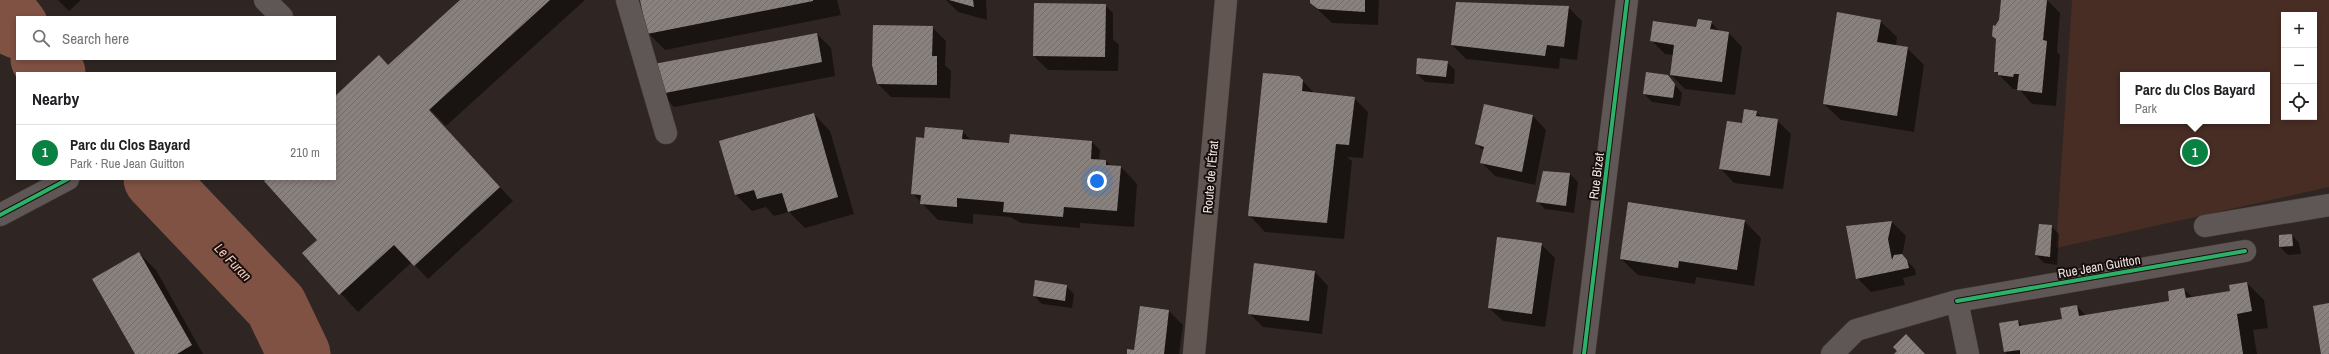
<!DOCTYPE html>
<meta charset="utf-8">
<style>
body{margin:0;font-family:"Archivo Narrow",sans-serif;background:#f6f6f6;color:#202124}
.controls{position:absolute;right:12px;top:12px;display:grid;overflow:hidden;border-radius:0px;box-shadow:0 2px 6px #0003}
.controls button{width:36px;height:36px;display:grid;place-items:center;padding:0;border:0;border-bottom:1px solid #e0e0e0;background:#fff;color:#202124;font:20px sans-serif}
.you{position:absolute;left:1097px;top:181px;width:14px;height:14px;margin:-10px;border:3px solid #fff;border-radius:50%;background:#1a73e8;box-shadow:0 0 0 6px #1a73e833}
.badge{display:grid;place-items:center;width:26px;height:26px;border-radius:50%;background:#0b8043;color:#fff;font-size:13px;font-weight:700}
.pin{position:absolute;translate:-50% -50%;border:2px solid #fff;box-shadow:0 1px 4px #0006}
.popup{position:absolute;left:2120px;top:72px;width:150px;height:52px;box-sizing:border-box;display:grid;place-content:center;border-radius:0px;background:#fff;filter:drop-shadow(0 1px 3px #0005);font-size:13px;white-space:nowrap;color:#757577}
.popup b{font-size:15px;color:#202124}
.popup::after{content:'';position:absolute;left:50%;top:100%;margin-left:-8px;border:8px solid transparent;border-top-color:#fff}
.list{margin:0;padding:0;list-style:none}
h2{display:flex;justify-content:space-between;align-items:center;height:52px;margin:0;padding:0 16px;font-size:17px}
h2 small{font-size:13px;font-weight:400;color:#757577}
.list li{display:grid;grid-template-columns:26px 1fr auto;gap:12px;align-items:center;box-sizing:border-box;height:56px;padding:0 16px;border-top:1px solid #e0e0e0}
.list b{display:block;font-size:15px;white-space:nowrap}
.list p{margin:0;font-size:13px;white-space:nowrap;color:#757577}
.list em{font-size:13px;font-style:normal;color:#757577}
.icon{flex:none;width:22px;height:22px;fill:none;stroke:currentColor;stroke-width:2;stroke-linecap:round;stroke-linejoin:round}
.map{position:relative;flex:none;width:2329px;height:354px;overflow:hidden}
.search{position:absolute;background:#fff;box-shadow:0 2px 6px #0003;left:16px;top:16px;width:320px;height:44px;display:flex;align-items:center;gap:10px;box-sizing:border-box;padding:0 14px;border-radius:0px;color:#757577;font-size:15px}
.panel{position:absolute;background:#fff;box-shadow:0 2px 6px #0003;left:16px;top:72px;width:320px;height:108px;border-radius:0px}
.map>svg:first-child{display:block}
</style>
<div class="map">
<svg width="2329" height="354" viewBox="0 0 2329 354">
<defs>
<pattern id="building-hatch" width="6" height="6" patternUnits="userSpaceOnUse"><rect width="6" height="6" fill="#89817e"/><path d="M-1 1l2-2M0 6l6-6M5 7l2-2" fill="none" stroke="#726c6a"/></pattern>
</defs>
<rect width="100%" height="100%" fill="#2f2623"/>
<path fill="#482d24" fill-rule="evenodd" d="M2072,0H2329V187L2056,248ZM2284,15H2314V117H2284ZM2123,75H2267V121H2123Z"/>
<path fill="#0007" d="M58,0H81L69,11Z
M462,0H585L446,126L430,109L428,110L513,201L428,279L412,262L358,312L304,254L319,240L268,179H335V97L389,66Z
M641,0H837L841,15L665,50L648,33Z
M946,0H986L987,20L958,12Z
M1311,0H1379L1378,25L1332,23L1311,3Z
M2002,0H2047L2060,13L2057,52L2060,55L2056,106L2032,104L2019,89H2013L1995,71L1997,40L1993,36L2000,20Z
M1105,5L1113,13V39L1119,45L1118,71L1048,70L1034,56Z
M1568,7L1582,21L1577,60L1560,58L1559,69L1466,59L1452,45Z
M1880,21L1897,37L1896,46L1907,48L1924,65L1914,132L1841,120L1824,104Z
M1711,22L1719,31L1729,33L1742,47L1735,95L1685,89L1671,75L1674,55L1665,54L1651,40L1699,29Z
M932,27L946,41L945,65L951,71L950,98L891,97L877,83Z
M817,34L831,48L835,76L674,107L661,93Z
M1447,62L1455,70L1454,84L1425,82L1417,74Z
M1667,76L1682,93L1680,106L1652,102L1644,94Z
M1302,80L1315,94L1354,98L1368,112L1363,158L1347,157L1352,161L1344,239L1265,232L1249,215Z
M1756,112L1763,118L1777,120L1791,134L1783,189L1734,183L1721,169L1745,124Z
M814,114L830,131L854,214L805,228L789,212L774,216L766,207L752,211L736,195Z
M1533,116L1546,130L1535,185L1495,176L1481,162L1484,151L1476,144Z
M962,131L972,141L1010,145L1092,142L1100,150L1099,160L1106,161L1111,166L1121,167L1137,184L1134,227L1080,223V228L1021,223L1010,217L973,214V224L938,220L912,193L925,139Z
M1570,174L1578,182L1574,213L1545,209L1537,201Z
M1744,221L1761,238L1754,286L1696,277L1695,284L1638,275L1621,259Z
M1892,222L1906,236L1902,256L1915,269L1916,275L1903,278L1905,285L1871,292L1857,278L1847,227Z
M2051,226L2059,234L2057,265L2044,263L2036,255V244L2038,245Z
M2292,235L2299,243L2301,254L2288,255L2280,247V236Z
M1541,244L1555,258L1545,327L1503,321L1489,308Z
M139,253L156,270L203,354H136Z
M1315,272L1328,286L1322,334L1263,327L1249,313Z
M2247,283L2264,300L2268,328L2253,330L2257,354H2007L2005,352L2000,324L2018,321L2023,326L2063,320L2077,306L2086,316L2170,302L2184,289L2193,298L2231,292Z
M1066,286L1074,294L1072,308L1042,304L1034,296Z
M1141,307L1169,311L1183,325L1179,354H1128L1135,351Z"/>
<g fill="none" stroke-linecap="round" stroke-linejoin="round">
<path stroke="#7f5243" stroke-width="63" d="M0,5L17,27
M42,59L54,73
M155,179L276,306L299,354"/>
</g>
<path fill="url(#building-hatch)" d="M460,0H550L429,110L500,187L414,266L394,245L339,295L302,253L317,240L264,181L267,179H335V96L379,55L388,65Z
M640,0H813V1L647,34Z
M949,0H973L974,7Z
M1310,0H1365V12L1318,9L1310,3Z
M2001,0H2047L2043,40L2047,41L2042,93L2017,90L2019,74H2014L2013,77L1998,75V72H1994L1996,39L1992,36L1993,25L1995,26L1999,20Z
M1456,2L1569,6L1564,47L1547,45L1545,56L1451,45Z
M1034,3L1106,4L1105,57L1033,56Z
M1837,12L1881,20L1877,42L1908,47L1897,116L1823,104Z
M1698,19L1712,21L1710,29L1729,32L1722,82L1670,75L1674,45L1650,41L1653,21L1696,27Z
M873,25L933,26L932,56H937V85L877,84L872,65Z
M817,33L822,62L660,94L654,64Z
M1417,58L1448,61L1446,77L1416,74Z
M1646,72L1668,75L1675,84L1673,98L1643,94Z
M1263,73L1299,76L1303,80L1302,91L1355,97L1349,145L1336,144L1327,223L1248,216Z
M1484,104L1533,115L1522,172L1480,163L1484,147L1475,144Z
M1744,109L1757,111L1756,116L1778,119L1770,176L1719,169L1727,121L1742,123Z
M814,113L838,197L788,212L782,193L757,199L754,190L735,195L719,141Z
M925,127L963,130L962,139L1009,143L1010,134L1092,141L1091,159L1106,160V165L1121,166L1117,211L1064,207L1063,217L1003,212L1004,202L957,198V207L920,204L921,195L911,194L916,137L924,138Z
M1543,171L1570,173L1566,206L1536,202Z
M1628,202L1745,220L1737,270L1679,261L1678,268L1620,259Z
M1892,221L1888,239L1892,260L1894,255L1902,254L1907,260L1909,268L1856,279L1846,226Z
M2039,224L2052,225L2050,257L2035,255Z
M2292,234L2293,246L2279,247V235Z
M1497,237L1542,243L1532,314L1488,308Z
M139,252L192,345L177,354H135L92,279Z
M1254,263L1315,271L1309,321L1248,314Z
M1035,280L1067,285L1065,301L1033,296Z
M2247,282L2252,311L2237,314L2243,354H2020V350L2004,352L1999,323L2018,320L2019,326L2062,319L2060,308L2077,305L2079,316L2169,301L2168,291L2184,288L2186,298L2230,291L2229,285Z
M2329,303V354H2321L2313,306Z
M1140,306L1169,310L1164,354H1127V349L1134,350Z
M1906,334L1925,354H1894L1897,351L1893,347Z"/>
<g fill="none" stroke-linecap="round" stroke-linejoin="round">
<g stroke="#4a433f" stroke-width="23">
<path id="minor" d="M265,0L282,17
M627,0L666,133
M0,215L68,179
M2205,226L2329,205
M1957,301L2245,251
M1584,354L1627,0
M1832,354L1856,330L1957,301L1968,354"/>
</g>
<g stroke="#4a433f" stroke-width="23">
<path id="major" d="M1194,354L1226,0"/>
</g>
<use href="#minor" stroke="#5f5755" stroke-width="22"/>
<use href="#major" stroke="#625653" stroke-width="22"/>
<g stroke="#160f0d" stroke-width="6">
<path id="cycleway" d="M0,215L68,179
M1957,301L2245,251
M1584,354L1627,0"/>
</g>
<use href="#cycleway" stroke="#2db169" stroke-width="4"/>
</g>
<g text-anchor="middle" stroke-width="4" stroke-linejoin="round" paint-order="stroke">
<g font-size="13" fill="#f0e5e1" stroke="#160f0d">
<text transform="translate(1596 176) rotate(-83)" y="5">Rue Bizet</text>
<text transform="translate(1210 177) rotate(-85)" y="5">Route de l'Étrat</text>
<text transform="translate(2099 266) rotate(-10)" y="5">Rue Jean Guitton</text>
</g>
<g font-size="14" font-style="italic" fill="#fac9b8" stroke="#160f0d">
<text transform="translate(233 262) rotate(46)" y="5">Le Furan</text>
</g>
</g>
</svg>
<div class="controls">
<button>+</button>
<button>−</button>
<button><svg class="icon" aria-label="locate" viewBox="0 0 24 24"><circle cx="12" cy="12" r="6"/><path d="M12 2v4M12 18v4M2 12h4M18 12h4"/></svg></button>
</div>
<div class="you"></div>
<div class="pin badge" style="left:2195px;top:152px">1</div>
<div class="popup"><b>Parc du Clos Bayard</b>Park</div>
<div class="search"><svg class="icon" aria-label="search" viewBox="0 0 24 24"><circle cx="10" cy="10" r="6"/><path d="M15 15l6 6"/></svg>Search here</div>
<section class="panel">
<h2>Nearby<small></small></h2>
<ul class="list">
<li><span class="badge">1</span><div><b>Parc du Clos Bayard</b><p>Park · Rue Jean Guitton</p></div><em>210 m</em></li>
</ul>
</section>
</div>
